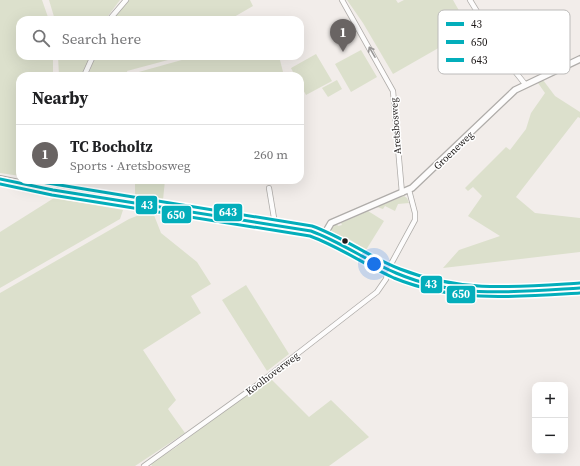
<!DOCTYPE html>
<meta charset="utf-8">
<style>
body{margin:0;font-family:"Source Serif 4",serif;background:#f2f2f2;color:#202124}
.controls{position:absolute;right:12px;bottom:12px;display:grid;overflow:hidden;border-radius:8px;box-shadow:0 4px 16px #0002}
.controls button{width:36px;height:36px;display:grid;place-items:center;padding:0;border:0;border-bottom:1px solid #e0e0e0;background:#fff;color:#202124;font:20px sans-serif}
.you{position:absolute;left:374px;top:264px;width:14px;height:14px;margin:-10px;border:3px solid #fff;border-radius:50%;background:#1a73e8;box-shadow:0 0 0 6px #1a73e833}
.badge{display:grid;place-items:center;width:26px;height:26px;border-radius:50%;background:#696463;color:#fff;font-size:13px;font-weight:700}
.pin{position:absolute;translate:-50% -33px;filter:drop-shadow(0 1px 2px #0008)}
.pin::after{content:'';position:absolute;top:21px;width:14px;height:12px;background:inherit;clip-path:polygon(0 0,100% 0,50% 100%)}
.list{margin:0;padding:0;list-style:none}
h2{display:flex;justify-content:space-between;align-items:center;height:52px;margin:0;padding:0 16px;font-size:17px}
h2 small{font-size:13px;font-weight:400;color:#757577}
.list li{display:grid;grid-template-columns:26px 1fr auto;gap:12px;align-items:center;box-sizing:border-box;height:60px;padding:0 16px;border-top:1px solid #e0e0e0}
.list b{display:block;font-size:15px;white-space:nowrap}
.list p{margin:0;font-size:13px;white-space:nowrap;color:#757577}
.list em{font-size:13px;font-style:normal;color:#757577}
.icon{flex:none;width:22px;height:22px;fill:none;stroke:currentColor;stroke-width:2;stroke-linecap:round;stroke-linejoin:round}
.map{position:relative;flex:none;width:580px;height:466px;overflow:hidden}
.search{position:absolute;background:#fff;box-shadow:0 4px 16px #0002;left:16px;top:16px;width:288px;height:44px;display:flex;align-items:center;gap:10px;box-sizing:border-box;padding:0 14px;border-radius:12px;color:#757577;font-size:15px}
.panel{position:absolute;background:#fff;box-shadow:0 4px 16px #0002;left:16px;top:72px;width:288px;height:112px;border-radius:12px}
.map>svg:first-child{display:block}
</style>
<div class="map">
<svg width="580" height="466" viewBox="0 0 580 466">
<rect width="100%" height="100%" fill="#f2edea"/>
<path fill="#dce0cc" d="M0,0H42L49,20H20V56H53V76H20V176L0,173Z
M49,0H120L105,20H55Z
M128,0H250L253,6L234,17L236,20H111Z
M347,0H396L398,3L404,0H453L470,30L393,74L363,23Z
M361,50L377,77L351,92L335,64Z
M316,54L332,81L306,95L300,84V76H295L291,68Z
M58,56H90L84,76H59Z
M95,56H183L127,71L128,75L196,56H279L284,76H88Z
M337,80L342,89L328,97L322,88Z
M543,80L555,96L580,112V118L578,117L516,197L535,213L580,218V252L443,268L459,250L500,236L468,216L482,196L473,187L468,191L465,188L506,147L510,150L526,129L531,113L545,93L538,83Z
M135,180H165L163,200L135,195Z
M404,196L407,198L409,203L398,204L395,211L385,206L383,209L377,207Z
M54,198L123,210L120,219L0,288V232Z
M152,210L161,233L197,262L211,284L191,296L201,313L143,350L176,400L168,409L185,433L135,466H0V293L129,219Z
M368,211L384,221L366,250L349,239L332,233L331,226L337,224L338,226L342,225L341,223Z
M246,285L289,354L267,371L222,300Z
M269,377L309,417L331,400L369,437L329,466H152L150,463L175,448Z"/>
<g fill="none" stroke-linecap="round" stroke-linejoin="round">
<g stroke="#afaca9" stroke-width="6">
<path id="minor" d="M342,0L393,91L402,193
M470,0L509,64L525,84
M109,20L126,0
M84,76L93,56
M269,188L275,224
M53,190L55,180
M144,466L257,385L377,292L386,279L390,266L415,220V213L409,190"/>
</g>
<g stroke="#afaca9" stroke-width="8">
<path id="tertiary" d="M0,179L53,190L311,231C342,241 367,260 396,273C462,302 512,292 580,288
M324,235L331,223L412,188L515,90L580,59"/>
</g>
<use href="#minor" stroke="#fdfcfc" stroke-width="4.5"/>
<use href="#tertiary" stroke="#fdfcfc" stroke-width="5.5"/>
<g stroke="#fff" stroke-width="6">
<path id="bus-1" d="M0,179L53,190L311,231C341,242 367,261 396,273C456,299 517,292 580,288"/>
</g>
<g stroke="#fff" stroke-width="6">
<path id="bus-2" d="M0,184L52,195L310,236C340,247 365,265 394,278C455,303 516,297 580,293"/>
</g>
<g stroke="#fff" stroke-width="6">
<path id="bus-3" d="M29,180L312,226C343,237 369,257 400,269C461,293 516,287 580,283"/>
</g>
<use href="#bus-1" stroke="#03aebb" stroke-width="3"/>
<use href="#bus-2" stroke="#03aebb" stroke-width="3"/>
<use href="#bus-3" stroke="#03aebb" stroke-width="3"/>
</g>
<defs><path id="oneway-shaft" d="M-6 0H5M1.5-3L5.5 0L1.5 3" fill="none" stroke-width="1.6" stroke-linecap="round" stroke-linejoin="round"/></defs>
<use stroke="#999796" href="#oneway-shaft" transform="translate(372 52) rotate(-120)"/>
<circle fill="#1f1b1a" stroke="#fff" stroke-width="1.5" cx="345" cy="241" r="3.5"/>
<g text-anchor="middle" stroke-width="3" stroke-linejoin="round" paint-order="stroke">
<g font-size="10" fill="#1f1b1a" stroke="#fff">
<text transform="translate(395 126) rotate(-94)" y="4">Aretsbosweg</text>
<text transform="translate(453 150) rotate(-44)" y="4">Groeneweg</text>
<text transform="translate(272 373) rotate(-37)" y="4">Koolhoverweg</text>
</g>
</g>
<rect x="438" y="10" width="132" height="64" rx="6" fill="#fff" stroke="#bcbbba" stroke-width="1"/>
<rect x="446" y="22" width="18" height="4" fill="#03aebb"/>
<rect x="446" y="40" width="18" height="4" fill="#03aebb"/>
<rect x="446" y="58" width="18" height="4" fill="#03aebb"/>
<g font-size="11" fill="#1f1b1a">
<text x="471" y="28">43</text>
<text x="471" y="46">650</text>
<text x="471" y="64">643</text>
</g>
<g stroke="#fff" stroke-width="1.5">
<rect x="135" y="195" width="23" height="20" rx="4" fill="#03aebb"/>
<rect x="213" y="203" width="30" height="19" rx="4" fill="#03aebb"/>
<rect x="161" y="205" width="31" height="19" rx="4" fill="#03aebb"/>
<rect x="420" y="275" width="23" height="19" rx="4" fill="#03aebb"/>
<rect x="446" y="285" width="30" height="19" rx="4" fill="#03aebb"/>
</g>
<g font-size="11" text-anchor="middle" font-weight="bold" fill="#fff">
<text x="147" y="209">43</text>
<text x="228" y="216">643</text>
<text x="176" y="219">650</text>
<text x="431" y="288">43</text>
<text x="461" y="298">650</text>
</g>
</svg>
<div class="controls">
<button>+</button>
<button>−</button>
</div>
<div class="you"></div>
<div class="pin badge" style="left:343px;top:52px">1</div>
<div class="search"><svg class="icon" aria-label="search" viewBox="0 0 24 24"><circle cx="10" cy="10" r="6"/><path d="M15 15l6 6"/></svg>Search here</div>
<section class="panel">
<h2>Nearby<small></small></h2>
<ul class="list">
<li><span class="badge">1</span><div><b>TC Bocholtz</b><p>Sports · Aretsbosweg</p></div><em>260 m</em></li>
</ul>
</section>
</div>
